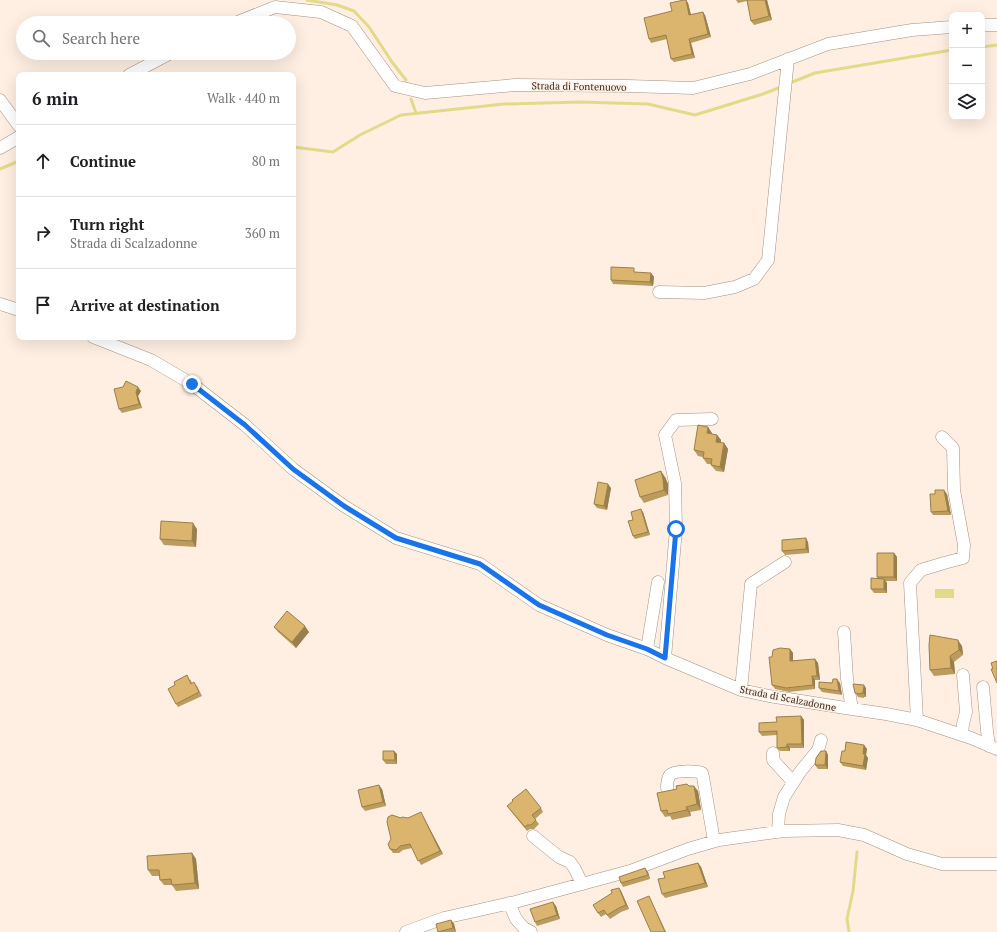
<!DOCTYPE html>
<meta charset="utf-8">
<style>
body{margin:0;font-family:"PT Serif",serif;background:#f2f2f2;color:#202124}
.controls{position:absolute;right:12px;top:12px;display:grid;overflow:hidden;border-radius:8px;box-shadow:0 4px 16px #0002}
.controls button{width:36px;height:36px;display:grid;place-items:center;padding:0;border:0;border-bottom:1px solid #e0e0e0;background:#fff;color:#202124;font:20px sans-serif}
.stop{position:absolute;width:12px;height:12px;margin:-9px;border:3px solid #1a73e8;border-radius:50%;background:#fff}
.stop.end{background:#1a73e8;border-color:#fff;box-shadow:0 1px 4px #0008}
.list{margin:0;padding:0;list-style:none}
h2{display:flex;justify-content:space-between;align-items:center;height:52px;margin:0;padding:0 16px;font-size:17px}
h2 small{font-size:13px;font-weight:400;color:#757577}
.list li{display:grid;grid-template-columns:26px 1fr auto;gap:12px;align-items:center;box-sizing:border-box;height:72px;padding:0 16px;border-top:1px solid #e0e0e0}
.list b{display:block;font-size:15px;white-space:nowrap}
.list p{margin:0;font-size:13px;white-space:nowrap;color:#757577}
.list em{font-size:13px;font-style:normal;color:#757577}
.icon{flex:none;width:22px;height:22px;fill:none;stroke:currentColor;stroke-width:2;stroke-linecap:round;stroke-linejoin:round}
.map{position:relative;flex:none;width:997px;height:932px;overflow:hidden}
.search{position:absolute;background:#fff;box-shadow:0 4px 16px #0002;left:16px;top:16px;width:280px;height:44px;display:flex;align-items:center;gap:10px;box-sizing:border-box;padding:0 14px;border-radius:22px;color:#757577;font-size:15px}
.panel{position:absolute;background:#fff;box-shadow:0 4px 16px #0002;left:16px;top:72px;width:280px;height:268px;border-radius:8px}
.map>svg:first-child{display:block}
</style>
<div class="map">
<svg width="997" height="932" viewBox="0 0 997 932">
<rect width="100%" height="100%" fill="#ffefe2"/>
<path fill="#e2da8a" d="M935,589H954V598H935Z"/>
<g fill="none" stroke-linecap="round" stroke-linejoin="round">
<path stroke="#e2da8a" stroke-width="3" d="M307,0L337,5L354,11L369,27L392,62L406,80
M982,47L997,45
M790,83L815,73L952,50
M411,99L416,113
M293,147L333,152L360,135L401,115L504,104L580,102L648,104L695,115L763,94L781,87
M0,169L19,161
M849,932L847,919L853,891L857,852"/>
<g stroke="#a49283" stroke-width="13">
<path id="minor" d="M235,23L275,7L321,12L352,26L395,86L425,93L515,85L629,86L693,88L750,74L828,44L912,30L952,27
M982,25H997
M129,75L171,53
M0,100L19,126
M0,148L19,137
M659,292L704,293L735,287L754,279L768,260L788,59
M0,304L19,310
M93,337L151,360L192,384L245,425L293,469L344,506L396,538L480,564L539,605L607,635L647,649L665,658L741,690L769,696L852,709L886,714L917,720L971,738L997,749
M844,632L847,679L852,709
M647,649L658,582
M665,658L676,529L675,483L665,435L676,420L712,419
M983,687L987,731L989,746
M741,690L751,584L785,562
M917,720L910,583L921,570L944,563L963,558L964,545L954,490L953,448L942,437
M962,735L963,724L966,712L963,675
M773,753V760L793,782
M667,788C667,784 667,779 670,775C675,770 695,771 702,773L703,777L714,841
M778,832L779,814L784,797L800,772L818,750L821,740
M533,836L559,857L570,862L575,869L582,884
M509,903L516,919L524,928L531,932
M406,932L444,918L515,902L630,871L688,849L719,840L784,831L838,830L864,835L907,854L942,864H997"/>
</g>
<use href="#minor" stroke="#fff" stroke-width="12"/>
</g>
<path fill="#bc9c5e" d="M686,0L688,3L691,15H705L711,37L691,43L695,58L674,62L671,59L667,39L651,43L649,39L672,11Z
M736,0H767L772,20L754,25L751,21L747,1L738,3Z
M637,272V273H651L654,277L653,286L613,284L611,280Z
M141,391L138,396L142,408L122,413L119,409Z
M708,427L712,434L717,435L721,440V443H724L728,449L724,472L716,471L711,465L712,464H707L703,458V457L698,456L694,450Z
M665,477L668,484V495L644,503L640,497Z
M611,488L607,510L597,508L594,504Z
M935,494H947L951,515H933L931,512Z
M643,512L650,535L635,539L633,536V520Z
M197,529L196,547L164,545L160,539Z
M808,542L809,553L785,555L782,551Z
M894,553L897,557V581H886L887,583V593H874L871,589L878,579L877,577Z
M274,627L309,632L296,648L278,632Z
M962,646L963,655L954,662L955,674L934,676L930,670Z
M790,649L793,653V661L815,659L818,663L820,680H815V689L789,692L775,689L772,685V657Z
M190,679L192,683L197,686L202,696L178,707L176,704Z
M840,683L842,695L822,692L819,688Z
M866,688V697H864V698L858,697L855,693Z
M801,716L804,720V748H790V751H780L777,748V735L762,736L759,732L777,722Z
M864,745L867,749L866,755L868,758L866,770L843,766L840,762L845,751Z
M394,751L397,754V764H386L383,760Z
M826,751L828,755V769H818L815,765Z
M689,786L698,791L701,810L690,812L691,816L672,820L670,816L665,817L661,811Z
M382,789L386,806L365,811L362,807Z
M541,808L543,812L535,819L539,824L534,829H530L527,831L510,810Z
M423,816L443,854L421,865L412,848L403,850L399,853H393L390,849L401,818H408Z
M192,853L196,859L199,889L176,891L172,885H164L160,880L159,876H152L148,870Z
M698,863L701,867L708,887L665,898L662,894L665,878Z
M648,872L650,879L623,887L621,883Z
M619,888L621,891L629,909L621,912L610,919L606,914L601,917L598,913L612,893Z
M556,906L560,919L537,926L535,922Z
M451,920L454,924L456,932H438Z"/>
<path fill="#997f4c" d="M686,0L688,3L692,19L689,15Z
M765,0H767L772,20L769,16Z
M703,12L705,15L711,37L708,34Z
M689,39L691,43L695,58L692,54Z
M651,273L654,277L653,286L650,282Z
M138,387L141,391L138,396L142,408L139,404L136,392Z
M708,427L712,433L711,439L707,433Z
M717,435L721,440L720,448L716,442Z
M724,443L728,449L724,472L720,467Z
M661,471L665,477L668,484V495L664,490Z
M608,484L611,488L607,510L604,506Z
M944,490L947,494L951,515L948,511Z
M641,509L643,512L650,535L648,532Z
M193,523L197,529L196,547L192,541Z
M806,538L808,542L809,553L806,549Z
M894,553L897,557V581L894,577Z
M884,579L887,583V593L884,589Z
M305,626L309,632L296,648L292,642Z
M958,640L962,646L963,655L959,650Z
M790,649L793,653V665L790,661Z
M950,656L954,662L955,674L951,668Z
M815,659L818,663L820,680L817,676Z
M812,676L815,680V689L813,685Z
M837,679L840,683L842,695L839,691Z
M864,685L866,688V697L863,693Z
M801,716L804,720V748L802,744Z
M787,744L790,748V751L787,747Z
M864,745L867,749L866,755L868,758L866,770L863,766V754Z
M394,751L397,754V764L395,760Z
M826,751L828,755V769L825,765Z
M379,785L382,789L386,806L383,802Z
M694,786L698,791L701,810L697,804Z
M686,807L690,812L691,816L687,810Z
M421,812L423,816L443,854L440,851Z
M192,853L196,859L199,889L195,883Z
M698,863L701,867L708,887L705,883Z
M645,868L648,872L650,879L648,875Z
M619,888L621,891L629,909L626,905Z
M649,896L651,900L666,932H665Z
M553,902L556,906L560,919L557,915Z
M451,920L454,924L456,932L453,928Z"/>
<path fill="#dbb56d" stroke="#997f4c" d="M684,0H686L689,15L703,12L708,34L689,39L692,54L671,59L666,35L649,39L644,18L672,11L670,3Z
M747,0H765L769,16L751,21Z
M611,267L634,268V272L651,273L650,282L611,280Z
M126,381L138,387L136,392L139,404L119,409L114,389L123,387Z
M698,425L708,427L707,433L717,435L716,442L724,443L720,467L711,465L712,459L703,458L704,452L694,450Z
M661,471L663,479L664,490L640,497L635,480Z
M598,482L608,484L604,506L594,504Z
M935,490H944L948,511L931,512L930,494H935Z
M641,509L648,532L633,536L628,521L633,520L631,512Z
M161,521L193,523L192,541L160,539Z
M806,538V549L782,551V540Z
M877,553H894V577H877Z
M871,578L884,579V589H871Z
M287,611L305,626L292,642L274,627Z
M930,635L958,640L959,650L950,656L951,668L930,670L929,645Z
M780,648L790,649V661L815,659L817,676H812L813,685L786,688L772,685L769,657H772L773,650Z
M997,661V683L991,669H993L991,663Z
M187,675L191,684L194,682L199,692L176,704L168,689L175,685L174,682Z
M833,679H837L839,691L819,688V682L832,683Z
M853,684L864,685L863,693H861V694L855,693Z
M801,716L802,744H787V747L777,748V731L759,732V723L777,722L776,717Z
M846,742L864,745L863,754H865L863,766L840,762L842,751H845Z
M383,751H394L395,760H383Z
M821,751H826L825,765H815L816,758Z
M687,784L689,786H694L697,804L686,807L687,810L668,814L667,810L661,811L657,793L677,789L676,786Z
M379,785L383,802L362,807L358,790Z
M526,789L541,808L532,815L536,820L531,825H527L525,827L507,806L513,801L512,800Z
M421,812L440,851L418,861L410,844L400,846L396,850L390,849L388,844L391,839L387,822L388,817L392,815L401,818L402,817L408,818Z
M192,853L195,883L172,885L171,879L160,880L159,870H148L147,856Z
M698,863L705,883L662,894L658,879L665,878L663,872Z
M645,868L648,875L621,883L619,877Z
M619,888L626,905L619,908L607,915L604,910L598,913L593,905L612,893L611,890Z
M649,896L665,932H651L637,901Z
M553,902L557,915L535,922L530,909Z
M451,920L453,928L438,932L436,924Z"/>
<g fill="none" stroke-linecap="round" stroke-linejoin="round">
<path stroke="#1a73e8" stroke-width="5" d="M192,384L245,425L293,469L344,506L396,538L480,564L539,605L607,635L647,649L665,658L676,529"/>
</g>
<g text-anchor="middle" stroke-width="3" stroke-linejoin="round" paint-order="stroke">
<g font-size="10" fill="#352d27" stroke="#ffefe2">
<text transform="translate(579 86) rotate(1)" y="4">Strada di Fontenuovo</text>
<text transform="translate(788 698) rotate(11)" y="4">Strada di Scalzadonne</text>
</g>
</g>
</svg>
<div class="controls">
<button>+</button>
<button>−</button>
<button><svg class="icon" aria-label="layers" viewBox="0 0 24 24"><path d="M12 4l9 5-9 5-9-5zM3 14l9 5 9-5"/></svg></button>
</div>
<div class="stop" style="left:676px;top:529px"></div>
<div class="stop end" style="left:192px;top:384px"></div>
<div class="search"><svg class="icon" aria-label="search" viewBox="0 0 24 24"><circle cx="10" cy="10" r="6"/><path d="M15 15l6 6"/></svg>Search here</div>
<section class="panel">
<h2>6 min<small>Walk · 440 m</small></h2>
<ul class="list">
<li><svg class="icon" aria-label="ahead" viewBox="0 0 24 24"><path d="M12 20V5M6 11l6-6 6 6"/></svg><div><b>Continue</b></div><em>80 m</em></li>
<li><svg class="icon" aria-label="right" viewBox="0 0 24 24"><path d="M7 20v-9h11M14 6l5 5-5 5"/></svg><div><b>Turn right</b><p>Strada di Scalzadonne</p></div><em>360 m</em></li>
<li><svg class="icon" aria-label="arrive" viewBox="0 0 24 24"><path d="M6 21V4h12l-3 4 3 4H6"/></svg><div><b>Arrive at destination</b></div></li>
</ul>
</section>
</div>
